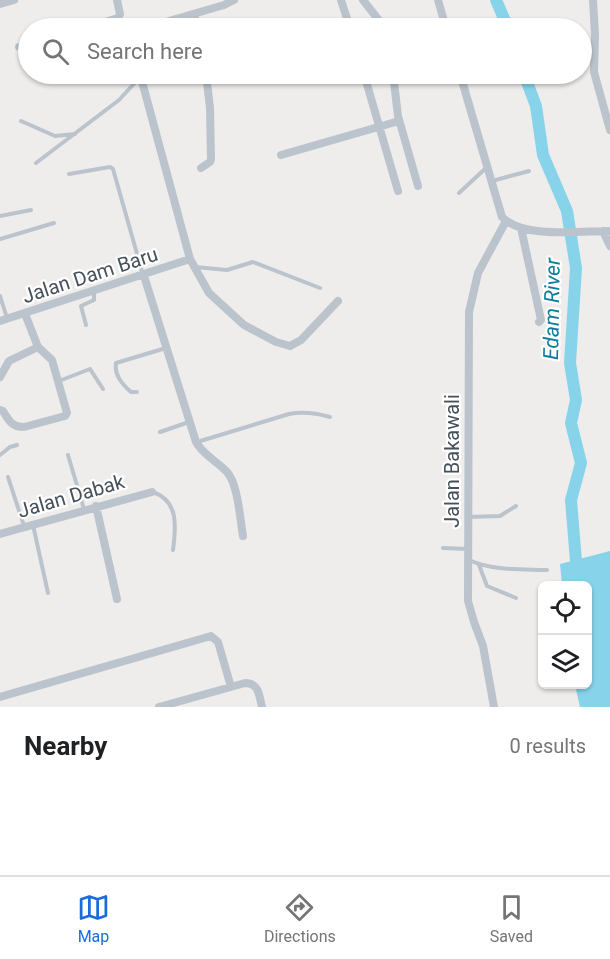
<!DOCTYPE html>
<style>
body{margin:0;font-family:Roboto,sans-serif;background:#f6f6f6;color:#202124}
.controls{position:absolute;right:18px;bottom:18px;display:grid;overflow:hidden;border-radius:9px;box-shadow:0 2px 4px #0004}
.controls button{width:54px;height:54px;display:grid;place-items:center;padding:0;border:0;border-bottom:2px solid #e0e0e0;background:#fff;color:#202124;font:30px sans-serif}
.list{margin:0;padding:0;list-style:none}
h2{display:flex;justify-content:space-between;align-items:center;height:78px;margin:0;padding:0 24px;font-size:26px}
h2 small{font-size:20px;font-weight:400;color:#757577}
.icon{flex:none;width:33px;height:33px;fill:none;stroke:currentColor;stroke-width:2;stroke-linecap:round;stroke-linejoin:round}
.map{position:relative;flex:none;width:610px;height:707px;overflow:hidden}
.search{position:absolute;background:#fff;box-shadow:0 2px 4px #0004;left:18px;right:18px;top:18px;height:66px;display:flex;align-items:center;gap:15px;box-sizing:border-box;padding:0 21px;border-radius:33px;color:#757577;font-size:22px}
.sheet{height:168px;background:#fff}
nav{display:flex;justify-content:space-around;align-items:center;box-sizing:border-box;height:84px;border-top:2px solid #e0e0e0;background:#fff;font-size:16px;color:#757577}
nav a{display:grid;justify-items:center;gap:3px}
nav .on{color:#1a6cdb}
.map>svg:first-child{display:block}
</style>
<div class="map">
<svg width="610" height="707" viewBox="0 0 610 707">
<rect width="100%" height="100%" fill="#efecec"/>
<path fill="#87d4ea" d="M610,551V707H580L575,685L588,684V586L562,585L560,564Z"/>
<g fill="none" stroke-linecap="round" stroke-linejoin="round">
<path stroke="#87d4ea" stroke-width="12" d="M496,0L508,28
M524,74L536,106L543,155L567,211L576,268L570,363L576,400L571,423L581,463L571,500L578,586"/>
<path stroke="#bbc4cc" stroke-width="4" d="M21,121L55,136L75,134
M36,163L119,100L141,76
M69,174L110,167L113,169L143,275
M492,181L529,171
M459,193L487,167
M0,216L31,210
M0,239L54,223
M195,267L227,270L253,262L320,288
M0,296L7,318
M86,325L81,306L94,300V292
M59,381L90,369L103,389
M137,392H131C122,384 114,375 116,363L166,348
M160,432L189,422
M197,442L289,414C304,411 316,413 330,417
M0,455L10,447L17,445
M68,455L84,509
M8,477L24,526
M153,492C179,501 176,527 173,550
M468,517L500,516L516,506
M33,525L48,593
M443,548L467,549
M469,560C493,571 521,569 547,570
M479,565L487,586L516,598"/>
<path stroke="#bbc4cc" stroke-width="8" d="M341,0L350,28
M363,0L385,28
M438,0L446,28
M593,0L595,35L594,72L610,130
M0,4L14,0
M194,14L197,28
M85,28L118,18L120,14L117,0
M145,28L224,5L234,0
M19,47L28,44
M140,74L190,259L209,293L244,325L276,342L290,346L301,340L338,301
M364,74L398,191
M393,74L398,116L418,186
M460,74L502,217C524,239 581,231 610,231
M281,155L399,121
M201,168L210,162L211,159L210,108L206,74
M521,228L541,320L539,322
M603,231L610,246
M144,276L196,442C203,455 217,461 227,472C238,484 240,519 243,536
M0,321L190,259
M0,377L9,361L38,347
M0,410L3,411C9,421 12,427 24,427L65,416L67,413L52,360L38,347L25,314
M96,506L117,599
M0,534L152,492
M0,697L211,636L218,642L231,687
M159,707L245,683C259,683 259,695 262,707
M494,707L483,646L474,622L468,601L469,312L478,273L506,221"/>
</g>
<g text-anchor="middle" stroke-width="4.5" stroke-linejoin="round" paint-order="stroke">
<g font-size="20" fill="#45505a" stroke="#fff">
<text transform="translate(90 275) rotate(-18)" y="7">Jalan Dam Baru</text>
<text transform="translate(452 461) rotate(-90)" y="7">Jalan Bakawali</text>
<text transform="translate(71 496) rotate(-16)" y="7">Jalan Dabak</text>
</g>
<g font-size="21" font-style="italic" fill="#0d7d9d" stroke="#fff">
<text transform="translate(552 309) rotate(-89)" y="7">Edam River</text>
</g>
</g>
</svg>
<div class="controls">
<button><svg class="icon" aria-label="locate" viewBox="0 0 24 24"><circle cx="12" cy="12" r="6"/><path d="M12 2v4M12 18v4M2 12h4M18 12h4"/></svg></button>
<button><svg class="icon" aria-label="layers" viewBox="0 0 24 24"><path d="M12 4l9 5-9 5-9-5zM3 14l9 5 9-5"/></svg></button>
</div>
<div class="search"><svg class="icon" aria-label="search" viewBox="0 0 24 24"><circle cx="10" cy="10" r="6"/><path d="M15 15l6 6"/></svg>Search here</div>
</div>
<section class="sheet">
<h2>Nearby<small>0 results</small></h2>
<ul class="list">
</ul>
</section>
<nav>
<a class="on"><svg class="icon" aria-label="map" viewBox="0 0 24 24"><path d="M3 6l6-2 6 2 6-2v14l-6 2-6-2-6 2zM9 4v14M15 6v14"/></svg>Map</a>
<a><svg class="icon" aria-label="directions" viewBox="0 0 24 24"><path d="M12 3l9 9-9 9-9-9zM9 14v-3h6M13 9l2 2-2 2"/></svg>Directions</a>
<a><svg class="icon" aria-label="saved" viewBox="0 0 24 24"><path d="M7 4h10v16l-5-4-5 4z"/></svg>Saved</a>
</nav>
